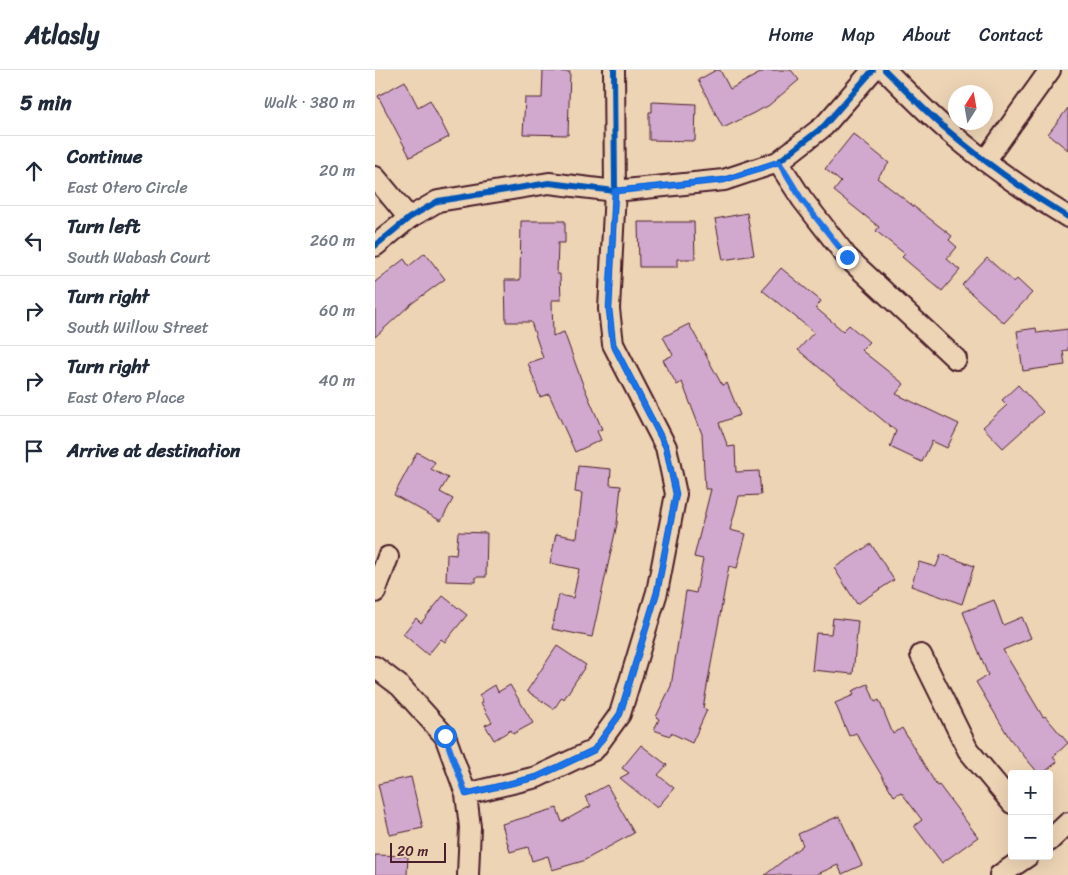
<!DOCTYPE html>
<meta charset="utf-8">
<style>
body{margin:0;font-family:Sriracha,sans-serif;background:#f6f6f7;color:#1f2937}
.controls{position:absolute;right:15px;bottom:15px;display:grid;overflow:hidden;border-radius:5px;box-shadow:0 5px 20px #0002}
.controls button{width:45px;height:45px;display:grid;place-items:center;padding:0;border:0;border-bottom:1px solid #e0e1e3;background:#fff;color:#1f2937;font:25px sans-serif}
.compass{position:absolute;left:573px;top:15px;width:45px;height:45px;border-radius:50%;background:#fff;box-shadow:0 5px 20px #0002;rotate:11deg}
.scale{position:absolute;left:15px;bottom:12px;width:56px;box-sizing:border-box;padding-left:5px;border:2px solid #4a1f2b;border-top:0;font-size:14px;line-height:18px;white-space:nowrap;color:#4a1f2b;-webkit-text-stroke:4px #edd4b5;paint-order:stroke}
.stop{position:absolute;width:15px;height:15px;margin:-11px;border:4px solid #1a73e8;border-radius:50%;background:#fff}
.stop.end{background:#1a73e8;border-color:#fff;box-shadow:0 1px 5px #0008}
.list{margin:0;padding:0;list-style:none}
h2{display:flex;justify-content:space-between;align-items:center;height:65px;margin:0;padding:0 20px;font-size:21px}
h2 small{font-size:16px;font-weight:400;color:#747a83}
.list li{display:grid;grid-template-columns:32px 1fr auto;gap:15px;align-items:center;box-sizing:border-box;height:70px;padding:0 20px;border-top:1px solid #e0e1e3}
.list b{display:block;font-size:19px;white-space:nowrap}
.list p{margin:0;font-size:16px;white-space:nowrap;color:#747a83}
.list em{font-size:16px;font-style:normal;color:#747a83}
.icon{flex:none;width:28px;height:28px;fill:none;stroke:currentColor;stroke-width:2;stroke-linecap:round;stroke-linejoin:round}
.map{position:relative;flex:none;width:693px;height:805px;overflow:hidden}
header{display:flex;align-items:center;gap:30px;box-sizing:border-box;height:70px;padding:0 25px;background:#fff;border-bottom:1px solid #e0e1e3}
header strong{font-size:24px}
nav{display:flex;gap:28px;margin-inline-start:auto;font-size:18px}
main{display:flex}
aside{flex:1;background:#fff}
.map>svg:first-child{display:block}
</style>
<header>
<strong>Atlasly</strong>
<nav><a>Home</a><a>Map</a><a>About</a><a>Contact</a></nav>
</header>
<main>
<aside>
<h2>5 min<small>Walk · 380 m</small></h2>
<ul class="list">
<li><svg class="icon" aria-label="ahead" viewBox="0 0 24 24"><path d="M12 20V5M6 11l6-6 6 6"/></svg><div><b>Continue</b><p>East Otero Circle</p></div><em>20 m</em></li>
<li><svg class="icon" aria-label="left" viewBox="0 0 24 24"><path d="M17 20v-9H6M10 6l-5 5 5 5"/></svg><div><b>Turn left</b><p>South Wabash Court</p></div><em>260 m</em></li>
<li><svg class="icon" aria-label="right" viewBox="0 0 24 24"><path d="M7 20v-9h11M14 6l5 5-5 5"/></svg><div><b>Turn right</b><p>South Willow Street</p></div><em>60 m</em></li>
<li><svg class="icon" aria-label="right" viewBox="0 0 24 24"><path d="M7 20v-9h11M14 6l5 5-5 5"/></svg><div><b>Turn right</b><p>East Otero Place</p></div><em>40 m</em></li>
<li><svg class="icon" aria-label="arrive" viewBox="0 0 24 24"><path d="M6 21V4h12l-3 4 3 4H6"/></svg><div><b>Arrive at destination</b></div></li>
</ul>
</aside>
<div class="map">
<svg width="693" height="805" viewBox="0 0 693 805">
<rect width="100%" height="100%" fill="#edd4b5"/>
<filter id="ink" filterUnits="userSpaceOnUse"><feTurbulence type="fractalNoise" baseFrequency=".02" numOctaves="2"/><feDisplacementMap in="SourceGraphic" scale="10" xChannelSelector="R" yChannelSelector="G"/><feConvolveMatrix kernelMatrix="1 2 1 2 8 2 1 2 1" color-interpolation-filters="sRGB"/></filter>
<g filter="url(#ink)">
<path fill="#d1a8ce" stroke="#4a1f2b" d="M341,0H345L355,19L391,0H416L424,10L393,36L348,58L323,10Z
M168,1L195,2L193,65L148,64L150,28H167Z
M30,11L43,37L55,30L74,67L35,87L3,26Z
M277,32L321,34L320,71L274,70V42H277Z
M693,38V80L673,64Z
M478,64L514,93L502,108L577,166L574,170L582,177L572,189L585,200L567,221L527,187L530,184L501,161L504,157L459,121L466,112L450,99Z
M372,143L379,185L348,190L340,149Z
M146,151H190V173H183L182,204H185L186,230H177L178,266L189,262L207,312L227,359L222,361L226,370L200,382L174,324L165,327L153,293L168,288L156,252H131L130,210H145Z
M263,152H319L320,189H302V197H264Z
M50,183L70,209L36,234L0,267V212L29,189L34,196Z
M612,188L639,212L642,209L657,223L629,253L587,215Z
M406,198L446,231L441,238L468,261L474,255L494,272L486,280L529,314L521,324L584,354L572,378L557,371L547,392L515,377L521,361L423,280L439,262L387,220Z
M314,254L347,315L352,313L365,345L344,353L353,377L360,376L361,402L384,401L386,425L364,426L355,460L371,464L362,498L354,496L328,638L332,640L317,673L296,663L295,666L279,660L284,649L281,647L296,616L311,521L321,523L328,489L319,487L336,419H330L327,364L307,312L302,315L288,290L298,285L288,267Z
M661,258L662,263L693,259V280L688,281L690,295L648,301L642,261Z
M643,315L668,342L628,378L608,357L632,335L627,330Z
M42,382L60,392L56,399L73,408L65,422L78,429L66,451L19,425Z
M203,396L236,399L235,415L246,416L242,454L217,567L177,559L184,525L198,528L204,499L175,493L181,464L202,468L207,423L200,422Z
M83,462L112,463L111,507H101V512L71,511L72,484L81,485Z
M496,474L519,510L482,534L459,498Z
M566,484L599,496L587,534L536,516L544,492L561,497Z
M68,526L92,545L70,572L66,569L53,585L28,564L41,548L46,553Z
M619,530L628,555L647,547L656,568L628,580L668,647L670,646L693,673L678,687L682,692L667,704H664L635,669L601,612L613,605L588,542Z
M458,548L483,551L478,604L437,600L441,563L456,564Z
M182,576L211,595L189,629L187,627L179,639L152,621Z
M493,614L500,632L504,630L518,664L527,658L562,716L564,715L603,767L567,793L539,756L547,750L526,722L519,726L481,663L474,666L460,633L479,625L477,621Z
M120,615L123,622L135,615L158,653L138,664L136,660L119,670L110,655L117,652L106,633L108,632L104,625Z
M266,675L292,695L283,705L299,718L282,738L245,708L254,703L247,698Z
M36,707L48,758L15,765L3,714Z
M232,715L259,763L208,791L177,800L173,786L157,791L153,777L135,782L127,754L182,738L187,752L216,736L210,727Z
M464,746L487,795L467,804L463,795L440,805H390L428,775L423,764Z
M0,785L33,786L32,805H0Z"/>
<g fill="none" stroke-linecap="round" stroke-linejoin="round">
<g stroke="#4a1f2b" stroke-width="24">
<path id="street" d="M510,0C530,20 550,41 571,59C609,92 650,121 693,147
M610,91L675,0
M403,92L427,129L472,187L581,289
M0,107L34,148
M0,176L34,148L63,131L174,113L240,121L349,110L403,92L449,56L498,0
M0,522L13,487
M546,585L593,680L637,733
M0,597L25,616L70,666L91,724L95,757L93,805
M91,724L162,707L219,680L245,644L282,522L301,424L291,377L238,274L234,239L240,121L239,0
M674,771L693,753
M625,805L653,786"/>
</g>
<use href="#street" stroke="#edd4b5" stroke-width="20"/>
<g stroke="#edd4b5" stroke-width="9">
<path id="cycleway" d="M510,0C530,20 550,41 571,59C609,92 650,121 693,147
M0,176L34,148L63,131L174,113L240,121L349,110L403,92L449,56L498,0
M91,724L162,707L219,680L245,644L282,522L301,424L291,377L238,274L234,239L240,121L239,0"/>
</g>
<use href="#cycleway" stroke="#0057b8" stroke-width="6"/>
</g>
</g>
<g fill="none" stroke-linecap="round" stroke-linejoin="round" filter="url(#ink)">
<path stroke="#1a73e8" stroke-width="6" d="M70,666L91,724L162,707L219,680L245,644L282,522L301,424L291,377L238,274L234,239L240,121L349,110L404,92L427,130L472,187"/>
</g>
</svg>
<div class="controls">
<button>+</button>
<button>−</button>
</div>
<svg class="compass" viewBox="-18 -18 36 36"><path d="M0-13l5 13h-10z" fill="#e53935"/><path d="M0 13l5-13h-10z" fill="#747a83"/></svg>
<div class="scale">20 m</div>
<div class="stop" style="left:70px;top:666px"></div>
<div class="stop end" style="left:472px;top:187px"></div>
</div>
</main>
